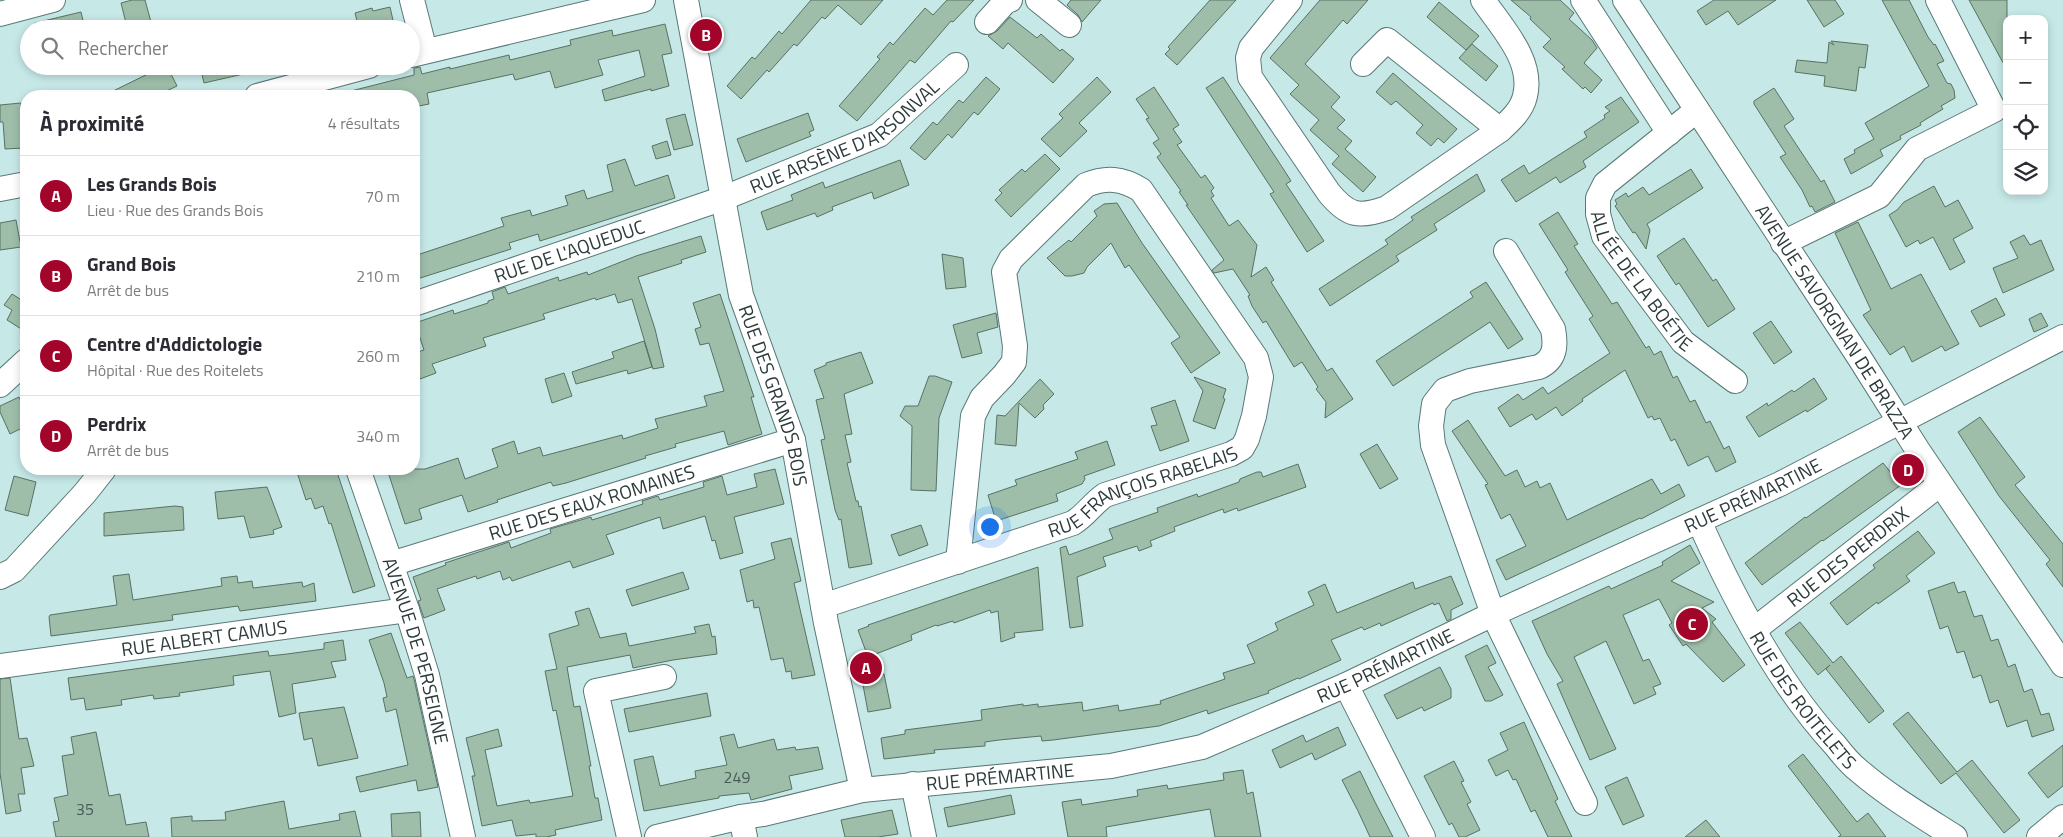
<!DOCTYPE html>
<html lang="fr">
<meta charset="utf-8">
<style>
body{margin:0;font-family:"Titillium Web",sans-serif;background:#f2f2f3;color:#2b2b33}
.controls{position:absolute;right:15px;top:15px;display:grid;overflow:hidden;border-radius:10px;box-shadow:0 2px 8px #0003}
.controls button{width:45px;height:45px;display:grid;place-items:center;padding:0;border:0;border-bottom:1px solid #e1e1e2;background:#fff;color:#2b2b33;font:25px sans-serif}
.you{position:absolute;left:989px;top:526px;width:18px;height:18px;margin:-12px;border:4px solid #fff;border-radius:50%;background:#1a73e8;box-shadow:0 0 0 8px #1a73e833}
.badge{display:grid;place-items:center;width:32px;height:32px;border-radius:50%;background:#a3052a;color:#fff;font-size:16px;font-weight:700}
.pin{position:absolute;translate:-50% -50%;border:2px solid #fff;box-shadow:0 1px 5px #0006}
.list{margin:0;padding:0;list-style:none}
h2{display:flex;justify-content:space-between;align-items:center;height:65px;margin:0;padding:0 20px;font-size:21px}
h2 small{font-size:16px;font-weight:400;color:#7c7c81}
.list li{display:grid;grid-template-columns:32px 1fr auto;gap:15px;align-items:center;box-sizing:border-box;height:80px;padding:0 20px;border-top:1px solid #e1e1e2}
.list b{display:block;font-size:19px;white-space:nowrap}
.list p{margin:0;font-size:16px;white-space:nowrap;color:#7c7c81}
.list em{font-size:16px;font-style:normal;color:#7c7c81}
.icon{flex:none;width:28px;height:28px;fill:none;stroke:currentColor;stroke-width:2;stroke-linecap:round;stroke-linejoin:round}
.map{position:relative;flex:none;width:2063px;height:837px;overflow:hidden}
.search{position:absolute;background:#fff;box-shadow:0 2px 8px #0003;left:20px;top:20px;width:400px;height:55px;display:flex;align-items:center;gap:12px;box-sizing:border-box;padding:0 18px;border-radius:28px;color:#7c7c81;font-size:19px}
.panel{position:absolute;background:#fff;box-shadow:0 2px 8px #0003;left:20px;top:90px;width:400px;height:385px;border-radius:20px}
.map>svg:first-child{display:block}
</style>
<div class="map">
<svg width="2063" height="837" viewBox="0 0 2063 837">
<rect width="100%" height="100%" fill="#c6e9e8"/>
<path fill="#9ebeaa" stroke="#597163" d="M132,0H145L151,22L127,27L121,3Z
M811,0H883L861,25L838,5L825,19L822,17L797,46L794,44L769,72L767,70L741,99L727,86L752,57L755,59L779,31L782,34Z
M947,0H974L953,22L951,21L915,63L910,60L857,121L839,106L880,59L877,57L890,42L893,45L925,8L933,15Z
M1071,0H1101L1082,22L1078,15L1067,5Z
M1210,0H1236L1177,65L1165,54L1170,49L1168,47Z
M1320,0H1368L1347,24L1343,20L1305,64L1340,97L1331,107L1345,120L1337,128L1352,141L1345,149L1376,177L1363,192L1332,164L1339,156L1310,130L1319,120L1290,94L1299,85L1270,58Z
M1511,0H1560L1574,13L1569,19L1592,40L1597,48L1584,63L1602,80L1591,93L1585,87L1583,89L1562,69L1565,67L1543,47L1551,39L1530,19L1531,17Z
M1714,0H1776L1738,25L1728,11L1706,25L1697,11Z
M1807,0H1835L1844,14L1824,27Z
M1882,0H1909L1928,37L1934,45L1935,44L1944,61L1937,64L1947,83L1951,84L1954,90L1955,98L1941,106L1943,109L1928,118L1920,123L1921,125L1900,136L1901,139L1880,150L1883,156L1851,174L1844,159L1855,153L1854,150L1874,139L1865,123L1929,86Z
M1969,0H2007V70Z
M1439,2L1479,36L1466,50L1427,17Z
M390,7L395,29H359L355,13L372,8L373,11Z
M81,12L85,29H36L35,23Z
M1010,17L1037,38L1041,34L1060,51L1062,49L1074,59L1053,83L1008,43L1003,49L988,36L997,31Z
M665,24L672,53L662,55L669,86L651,91V89L605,101L602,90L645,76L639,50L598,60L603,75L555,88L550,71L515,80L513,74L427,93L429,104L414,107V96H352L351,91L414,75V68L420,67L422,74L450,67V69L509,55L510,60L571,45L570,40L612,30L613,36Z
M1831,41L1868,45L1865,68L1859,67L1856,91L1824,86L1825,76L1795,72L1797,60L1827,63L1829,42L1834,45Z
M1472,44L1498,66L1486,81L1459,58Z
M164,66H167L177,86L156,96H103Z
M200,66H252V72L204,83Z
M1393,73L1457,129L1444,143L1438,138L1431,146L1416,133L1423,125L1396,101L1391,105L1376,92Z
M986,77L1000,89L978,115L974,112L952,138L948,134L925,160L910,148L933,122L937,125L959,100L963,103Z
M1097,77L1111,92L1079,123L1087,131L1060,157L1041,139L1063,118L1059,114Z
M1223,77L1284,170L1291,181L1286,184L1324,241L1307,252L1270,194L1274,192L1206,88Z
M1154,87L1179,125L1173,129L1182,142L1177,145L1201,178L1205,175L1214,188L1211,191L1214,196L1211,198L1229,226L1238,220L1257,245L1251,277L1266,267L1274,280L1271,282L1327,371L1332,368L1353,399L1325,418L1326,402L1316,389L1318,387L1302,362L1294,367L1266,321L1263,323L1252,306L1248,296L1250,295L1233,269L1214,273L1212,270L1224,260L1186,205H1188L1179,192L1181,191L1157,157L1161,154L1153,143L1159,139L1146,119L1149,118L1136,99Z
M1774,88L1794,119L1784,126L1821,182L1824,180L1835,202L1815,212L1812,206L1810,207L1802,190L1780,157L1786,154L1754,104V101Z
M1621,97L1639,122L1583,161L1586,167L1560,183L1556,177L1516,202L1501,180L1524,165L1529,174L1587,137L1584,132L1605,118L1604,115L1610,111L1605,107Z
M21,103L24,148L5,149L3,122H0V105Z
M808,113L814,130L809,132L811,136L746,162L737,139Z
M685,114L693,145L674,150L666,119Z
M667,141L671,155L656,159L652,146Z
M1045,154L1060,169L1011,217L995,200L1002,193L999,190L1022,169L1025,172Z
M625,159L635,186L668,175L675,198L540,241L538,234L509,243L511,249L414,280V256L504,226L501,218L530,210L532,216L568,205L565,196L584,190L587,199L613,191L607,165Z
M900,160L909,185L874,199L872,192L832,207L833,210L817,217L815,213L767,230L761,212L793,200L791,195L823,182L825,188Z
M1691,169L1703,188L1647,224L1650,230L1646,249L1635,232L1633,233L1615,206L1617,204L1615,200L1626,193L1628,197L1643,187L1649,195Z
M1477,174L1485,191L1434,224L1437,230L1396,256L1399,261L1330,306L1319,289L1388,244L1385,240L1413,220L1411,217Z
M1934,186L1945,207L1958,200L1973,228L1953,239L1965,262L1950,270L1933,237L1920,244L1918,240L1906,247L1889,215L1897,210L1904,202Z
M1117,203L1142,243L1220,353L1191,373L1171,343L1180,337L1129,265L1125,268L1111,243L1087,267L1084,273L1072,276H1065L1047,258L1069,240L1071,242L1097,216L1094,211L1104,204Z
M1558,212L1578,244L1574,246L1612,304L1617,302L1646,348L1649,346L1654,355L1661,351L1673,378L1677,376L1690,402L1695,400L1706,423L1710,421L1724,449L1729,446L1736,462L1716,472L1708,456L1688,466L1675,439L1671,441L1660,418L1654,420L1652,416L1648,418L1625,370L1582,399L1583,401L1562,416L1556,407L1536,420L1532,414L1510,427L1498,408L1518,394L1523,400L1543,387L1548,394L1610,353L1589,319L1593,316L1565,272L1568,270L1539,224Z
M16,220L21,247L0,250V223Z
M1858,222L1891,289L1921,274L1959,344L1945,351L1942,346L1912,362L1904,346L1890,355L1863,315L1871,310L1835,233Z
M2024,235L2030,245L2041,240L2054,270L2003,293L1993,268L2018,258L2010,242Z
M701,236L706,252L681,260L682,263L638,277L655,329L664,367L653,369L632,299L618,303L615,294L596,300L595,298L543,314L545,319L483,338L486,346L432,364L436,373L420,379L414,361V353L424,350L415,323L453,310L454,314L488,303V301L494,299L492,292L505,287L508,294L558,277L559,281L587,272L588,275L636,256Z
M1684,238L1713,281L1716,279L1735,309L1708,327L1679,283L1676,285L1657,256Z
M942,254L963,258L966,287L946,289Z
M1486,282L1523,339L1508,349L1490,322L1393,386L1376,361L1473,297L1470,292Z
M26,288V332L7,320L12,310L4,305L12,294L20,299Z
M720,294L754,397H751L762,434L728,445L724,431L675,444L676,447L645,456L646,458L566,483L553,486L551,482L497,500L498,502L468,512L462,495L419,509L422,519L405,524L387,469H425L458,458L465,479L498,467L492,449L514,441L518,454L540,447L543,456L622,435L623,439L658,428L655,419L707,406L704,396L724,391L709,343L700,345L695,329L701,327L693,303Z
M1996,298L2005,315L1980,327L1971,311Z
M996,313L998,327L977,333L982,353L962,358L953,325Z
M2041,313L2048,326L2034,332L2029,319Z
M1771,321L1792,352L1774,364L1753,333Z
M644,341L652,367L628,374L627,370L576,384L572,372L614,358L612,352Z
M861,352L873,383L844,394L852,434L845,435L851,462L847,463L856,501H858L859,507L861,506L872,564L849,568L841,519L839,520L835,510L821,440L825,439L816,400L824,398L814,370L826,365V363Z
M564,373L572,396L552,403L545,379Z
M929,376H935L952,382L939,418L936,491L911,490L912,426L900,416L905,406H918Z
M1194,377L1226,389L1223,398L1225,399L1215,429L1193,421L1203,391Z
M1814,378L1827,399L1807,412L1806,410L1759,437L1746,417L1767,403L1768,406L1792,390L1794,392Z
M1040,379L1054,394L1043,405L1044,409L1035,418L1019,403L1016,446L995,444L997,415L1005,416Z
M19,397L26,413V426L10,434L0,412V406Z
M1175,400L1189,441L1160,451L1151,426L1157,425L1151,408Z
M1980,417L2025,477L2015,485L2063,544V587L2046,564L2050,560L1999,496L1958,432Z
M1468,420L1505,476L1517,470L1525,487L1537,481L1540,488L1550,483L1567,520L1652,479L1661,494L1679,484L1685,496L1641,519L1640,518L1506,580L1496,560L1526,546L1510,514L1501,519L1485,485L1488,484L1452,431Z
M1107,441L1115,465L1084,476L1085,479L1082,484L1056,494L1058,501L996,521L988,495L1017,485L1015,480L1078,459L1075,452Z
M1377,444L1398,479L1380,489L1360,454Z
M1883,463L1901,485L1823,541L1822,540L1762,585L1745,563L1805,517L1806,518Z
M1298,464L1306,487L1238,511L1237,508L1224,513L1223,509L1174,527L1175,531L1150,541L1152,546L1139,551L1137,546L1103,557L1106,566L1077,577L1083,626L1070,628L1060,548L1066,546L1069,555L1113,539L1109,529L1158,512L1157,508L1197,494L1198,497L1239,482L1240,479L1257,472H1261L1263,477Z
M296,469H336L375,586L353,593L331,523L329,524L323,506L315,509L311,498L306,500Z
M775,469L784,504L734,517L743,553L720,559L715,540L712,541L705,516L663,529L660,517L606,535L614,554L573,568L570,561L512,581L510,577L503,580L500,571L477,579L476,576L437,589L445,610L424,618L418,601L421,600L413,577L446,565L445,563L509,542L511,548L551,533L550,529L591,517L592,520L643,504L642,501L658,496L660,500L704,487L703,482L722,476L727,495L757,487L754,474Z
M14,476L36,482L28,516L5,510Z
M267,487L282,527L273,530L274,534L250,538L244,516L218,519L215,492Z
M175,506L183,507L184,530L104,536V513Z
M921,525L928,545L899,556L891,535Z
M1918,531L1935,553L1906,576L1910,581L1878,604L1877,602L1847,625L1830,603L1875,568L1873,565Z
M791,538L801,581L794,583L815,675L792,679L791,671L786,672L783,658L771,660L759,607L754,608L753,600L747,602L740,570L775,559L771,543Z
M1690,545L1700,563L1671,581L1714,602L1702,608L1716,619L1712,622L1745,665L1723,682L1686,644L1683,646L1669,625L1672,623L1659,599L1623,615L1643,661L1649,659L1661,684L1653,687L1656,694L1634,704L1606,641L1574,657L1616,749L1590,760L1557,684L1563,681L1547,654L1532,621L1609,586L1611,589L1663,565L1662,562Z
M1038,567L1043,630L1014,633L1015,637L1001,642L998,611L991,613L990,610L954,623L953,621L937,626L936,625L911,635L912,640L868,657L858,630L869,626L868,625Z
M683,572L689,589L632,606L626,590Z
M129,574L133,600L222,586L221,578L237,576L238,583L252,581L253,588L302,582L303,587L314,583L316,601L240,611L238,606L172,615L173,620L51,636L49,617L50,615L117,605L113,576Z
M1451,576L1463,604L1451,610V619L1447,621L1439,603L1434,605L1433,603L1381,626L1380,623L1364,630L1362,627L1331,640L1341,660L1299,679L1298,678L1268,691L1269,693L1222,709L1208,714L1207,710L1159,726L1053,740L1042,741L1041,736L999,740L985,742V746L934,750L935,753L884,759L881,738L905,734V730L982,720L981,710L1023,704V706L1038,704V707L1082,702L1083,711L1118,705L1119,711L1161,704L1160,701L1225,679L1223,673L1255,663L1247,645L1278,630L1275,623L1314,605L1308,592L1325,584L1337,613L1413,582L1415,589Z
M1954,582L1958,593L1965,591L1974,617L1982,615L1991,641L1998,639L2008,667L2015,664L2024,692L2032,689L2041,715L2049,713L2054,730L2032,737L2027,720L2007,727L1998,700L1990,703L1981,675L1973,678L1964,651L1957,653L1948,626L1940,629L1928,591Z
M589,608L600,638L626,633L629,646L696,633L694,627L709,624L712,637L715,636L717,654L673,660L633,668L630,655L567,667L574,707L580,706L591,766H589L595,798H598L602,820L555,830L556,835L546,837H536V834L516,836L512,820L482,826L472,776H475L466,738L498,729L502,746L485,750L497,806L529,800L530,803L573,796L556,710L553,711L545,671L557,669L549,634L579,625L575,612Z
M1800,622L1833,663L1841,656L1884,711L1869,723L1826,669L1830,665L1818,675L1785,633Z
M391,633L407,678L413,676L414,679L438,787L418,791L416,780L360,792L356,777L408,765L396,709L386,712L383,698L387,697L384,683L369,640Z
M343,640L346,660L331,662L336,677L292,684L296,713L279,717L270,671L233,676L234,685L179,693L180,696L154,699L153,695L121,700L122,705L86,710L84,698L71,700L68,678L260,652L268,651L269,656L287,654L324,649V643Z
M1487,645L1496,663L1488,667L1503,695L1491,701H1485L1465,656Z
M1440,667L1451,689V698L1424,711L1422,707L1397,719L1384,695Z
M884,674L891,708L868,712L863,685H865L864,678Z
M10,678L19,739L27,738L34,766L21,768L25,794H18L21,811L6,814L0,773V679Z
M707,693L711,716L629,732L624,709Z
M344,707L358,758L318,766L312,738L304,740L299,713Z
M1908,712L1957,772L1972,760L2020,820L2004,833L1956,773L1941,784L1893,724Z
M1524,722L1558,799L1555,801L1572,837H1548L1535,810L1531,812L1516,779L1513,780L1508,770L1496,776L1488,760L1508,750L1500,733Z
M1338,727L1346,745L1315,760L1312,753L1280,768L1272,750L1303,735L1306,742Z
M96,732L109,796L120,794L126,825L146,822L149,837H56L53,822L59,821L54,798L68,795L62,756L74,754L71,737Z
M734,734L738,748L774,739L777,750L795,747L796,750L818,747L823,769L789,776L792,789L751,800L749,793L719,796V798L644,811L634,760L653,756L660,786L696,778L695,771L727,765L720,737Z
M2063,745V786L2048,798L2028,773Z
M1803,754L1857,822L1868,813L1886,837H1838L1841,835L1788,766Z
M1454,761L1464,781L1461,782L1471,802L1467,804L1480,830L1465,837H1459L1452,823L1449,825L1424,776Z
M1243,770L1247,794L1253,792L1261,837H1215L1210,809L1106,827L1107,837H1068L1062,802L1081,799L1082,805L1138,796L1137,790L1167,785L1168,789L1224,780L1223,773Z
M1360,771L1375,802L1393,837H1370L1358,811L1342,780Z
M1627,777L1644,816L1623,825L1605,787Z
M1011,795L1015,814L948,827L944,808Z
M284,801L289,829L340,820L339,814L355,811L361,837H172L171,818L192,816V821L226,820L225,812Z
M892,810L898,834L878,837H845L841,820Z
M420,812L421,837H392L391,814Z
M1706,820L1720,837H1685Z"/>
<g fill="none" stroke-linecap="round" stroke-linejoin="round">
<g stroke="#597977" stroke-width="26">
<g id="minor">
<path d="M412,0L425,51"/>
<path id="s1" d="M686,0L741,295L793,440L826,623L862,790"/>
<path d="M1038,0L1069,25"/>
<path d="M1290,0L1251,48L1248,58L1250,77L1329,193C1348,216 1359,218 1387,208L1500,130C1510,121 1522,110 1525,96C1534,60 1501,27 1483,0"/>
<path d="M1583,0L1669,133"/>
<path id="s2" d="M1625,0L1859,357L1917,449L2063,665"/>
<path d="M0,14L53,0"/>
<path d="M987,22L1006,1L1010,0"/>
<path d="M411,55L643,0"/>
<path d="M1363,64L1387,40L1500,130"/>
<path d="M257,96L369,66"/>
<path id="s3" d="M1697,110L1605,184L1598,198V214L1604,236L1683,342L1735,381"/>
<path d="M0,189L26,184"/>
<path d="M1783,243L1879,196L1917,149L1994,110L1938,0"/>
<path d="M1506,251L1553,329C1556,345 1556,359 1539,367L1470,381L1445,390L1434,404L1431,426L1433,445L1493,614L1585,803"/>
<path id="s4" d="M414,304L724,198L879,135L956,65"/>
<path d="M0,385L26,361"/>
<path id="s5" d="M358,469L407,610L427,675L463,837"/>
<path id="s6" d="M1699,521C1733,597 1778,684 1835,745C1842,754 1849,763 1858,770C1888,796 1922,816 1955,837"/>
<path id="s7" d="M391,564L793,440"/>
<path d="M0,577L14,570L85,493L104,469"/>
<path id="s8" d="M823,606L1073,523C1086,515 1093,503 1105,495L1231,454L1242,448L1247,439L1254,416L1261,377L1256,358L1141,190C1122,178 1106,177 1086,185L1011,259L1004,272L1015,346L1014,362L1004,375L982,398L973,416L958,562"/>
<path id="s9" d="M1754,630L1940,484"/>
<path id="s10" d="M0,666L407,610"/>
<path d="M1346,685L1423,837"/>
<path d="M913,784L924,837"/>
<path d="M741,817L745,837"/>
<path d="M629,837L596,691L664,677"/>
<path id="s11" d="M657,837L741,817L763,814L862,790L1111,766L1202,747L1346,685L1493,614L1780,484L2063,337"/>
<path d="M2039,837L2063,817"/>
</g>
</g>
<use href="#minor" stroke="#fff" stroke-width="24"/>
</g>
<g text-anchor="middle" stroke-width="4.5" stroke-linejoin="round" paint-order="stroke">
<g font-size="16" fill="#495c57">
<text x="737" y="783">249</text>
<text x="85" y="815">35</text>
</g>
<g font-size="19" fill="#2d3b3b" stroke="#d3f7f5">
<text dy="7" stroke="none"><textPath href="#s4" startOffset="464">RUE ARSÈNE D'ARSONVAL</textPath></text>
<text dy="7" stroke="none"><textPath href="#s4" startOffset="164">RUE DE L'AQUEDUC</textPath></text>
<text dy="7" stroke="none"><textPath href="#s3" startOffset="230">ALLÉE DE LA BOÉTIE</textPath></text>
<text dy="7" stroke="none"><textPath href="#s2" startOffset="384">AVENUE SAVORGNAN DE BRAZZA</textPath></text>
<text dy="7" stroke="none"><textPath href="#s1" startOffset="406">RUE DES GRANDS BOIS</textPath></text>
<text dy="7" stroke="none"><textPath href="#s8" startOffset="341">RUE FRANÇOIS RABELAIS</textPath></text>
<text dy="7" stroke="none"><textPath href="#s11" startOffset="1159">RUE PRÉMARTINE</textPath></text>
<text dy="7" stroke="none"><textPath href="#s7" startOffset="210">RUE DES EAUX ROMAINES</textPath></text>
<text dy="7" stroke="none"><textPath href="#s9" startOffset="119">RUE DES PERDRIX</textPath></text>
<text dy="7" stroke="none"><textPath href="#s10" startOffset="206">RUE ALBERT CAMUS</textPath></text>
<text dy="7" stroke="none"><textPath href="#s5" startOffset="191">AVENUE DE PERSEIGNE</textPath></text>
<text dy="7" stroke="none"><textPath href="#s11" startOffset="754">RUE PRÉMARTINE</textPath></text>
<text dy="7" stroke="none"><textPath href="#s6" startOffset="208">RUE DES ROITELETS</textPath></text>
<text dy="7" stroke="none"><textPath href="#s11" startOffset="349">RUE PRÉMARTINE</textPath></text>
</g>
</g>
</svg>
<div class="controls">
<button>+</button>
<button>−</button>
<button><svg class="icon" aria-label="locate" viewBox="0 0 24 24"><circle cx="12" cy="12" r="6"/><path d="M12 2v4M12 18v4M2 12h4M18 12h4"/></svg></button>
<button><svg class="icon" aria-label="layers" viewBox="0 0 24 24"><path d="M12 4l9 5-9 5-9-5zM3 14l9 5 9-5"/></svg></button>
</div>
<div class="you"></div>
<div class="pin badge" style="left:866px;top:668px">A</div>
<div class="pin badge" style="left:706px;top:35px">B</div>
<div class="pin badge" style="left:1692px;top:624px">C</div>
<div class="pin badge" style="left:1908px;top:470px">D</div>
<div class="search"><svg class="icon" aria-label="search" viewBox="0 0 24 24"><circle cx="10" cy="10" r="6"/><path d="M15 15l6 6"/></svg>Rechercher</div>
<section class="panel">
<h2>À proximité<small>4 résultats</small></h2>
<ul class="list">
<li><span class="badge">A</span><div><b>Les Grands Bois</b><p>Lieu · Rue des Grands Bois</p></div><em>70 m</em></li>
<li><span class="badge">B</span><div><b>Grand Bois</b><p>Arrêt de bus</p></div><em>210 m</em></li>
<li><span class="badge">C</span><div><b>Centre d'Addictologie</b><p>Hôpital · Rue des Roitelets</p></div><em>260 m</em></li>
<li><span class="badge">D</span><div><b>Perdrix</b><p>Arrêt de bus</p></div><em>340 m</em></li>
</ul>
</section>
</div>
